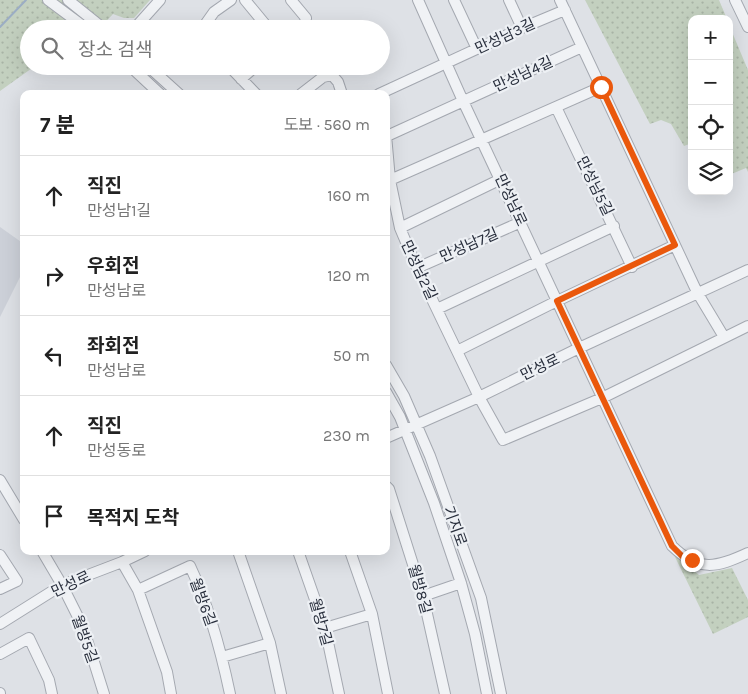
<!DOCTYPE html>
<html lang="ko">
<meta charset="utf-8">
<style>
body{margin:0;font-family:Karla,"Noto Sans KR",sans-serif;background:#f6f6f6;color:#222}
.controls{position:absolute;right:15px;top:15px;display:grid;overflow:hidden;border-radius:10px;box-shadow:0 5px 20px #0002}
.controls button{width:45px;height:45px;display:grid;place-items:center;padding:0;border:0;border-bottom:1px solid #e0e0e0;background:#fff;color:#222;font:25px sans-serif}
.stop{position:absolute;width:15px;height:15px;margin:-11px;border:4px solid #ea580c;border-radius:50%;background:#fff}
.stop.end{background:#ea580c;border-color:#fff;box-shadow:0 1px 5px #0008}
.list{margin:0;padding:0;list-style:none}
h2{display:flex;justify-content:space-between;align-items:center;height:65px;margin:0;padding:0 20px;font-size:21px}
h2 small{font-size:16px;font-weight:400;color:#767676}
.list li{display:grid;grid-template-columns:32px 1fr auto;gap:15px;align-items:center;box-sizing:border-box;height:80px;padding:0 20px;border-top:1px solid #e0e0e0}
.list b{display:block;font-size:19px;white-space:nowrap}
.list p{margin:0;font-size:16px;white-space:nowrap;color:#767676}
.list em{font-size:16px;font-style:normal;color:#767676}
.icon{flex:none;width:28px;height:28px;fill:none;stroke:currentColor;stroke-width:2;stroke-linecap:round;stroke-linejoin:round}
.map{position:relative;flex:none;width:748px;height:694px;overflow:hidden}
.search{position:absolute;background:#fff;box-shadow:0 5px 20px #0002;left:20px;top:20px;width:370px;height:55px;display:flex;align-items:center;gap:12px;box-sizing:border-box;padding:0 18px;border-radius:28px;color:#767676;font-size:19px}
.panel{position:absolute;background:#fff;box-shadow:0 5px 20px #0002;left:20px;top:90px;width:370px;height:465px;border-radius:10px}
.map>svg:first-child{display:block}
</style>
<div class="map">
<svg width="748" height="694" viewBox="0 0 748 694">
<defs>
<pattern id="park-dots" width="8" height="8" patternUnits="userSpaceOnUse" patternTransform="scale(1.25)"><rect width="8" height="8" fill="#c3d0bf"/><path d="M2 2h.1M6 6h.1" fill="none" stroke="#a8b3a5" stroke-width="1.8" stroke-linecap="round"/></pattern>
</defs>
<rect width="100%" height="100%" fill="#dee1e6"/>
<path fill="#ccd0d8" d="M0,227L24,244V269L0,317Z"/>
<path fill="url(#park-dots)" d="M0,0H150L134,18H124L113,14L99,29H29V66H35L0,91Z
M585,0H719L727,19H692V143L684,146L671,124L661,120L650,124Z
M729,25L748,70V172L746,168L729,175Z
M673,553L699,575L732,568L748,600V617L713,634Z"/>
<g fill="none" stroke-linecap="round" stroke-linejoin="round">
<path stroke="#9badc4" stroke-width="2" d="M0,27L26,0"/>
<g stroke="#a4a8b0" stroke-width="12">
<path id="minor" d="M48,0L87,29
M68,0L104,29
M245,0L269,29
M291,0L306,18L304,26L301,29
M418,0L463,101L672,546C699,572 716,568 748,553
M454,0L477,49
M509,0L522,28
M560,0L697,292L724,337
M735,0L748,27
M134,29L160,0
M202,29L214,12L231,0
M130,66L160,94
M148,66L179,94
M229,66L256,94
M241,79L256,66
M301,94L323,77L332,75L338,82L342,94
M379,94L522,28L565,10
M556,107L632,267
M386,135L390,180L400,228L417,268L479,397L503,440L602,398L748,326
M387,136L582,47
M390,180L601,87
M400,228L501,179
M417,268L521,222
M437,309L614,226
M457,351L557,301L675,245
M386,365L404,396L430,456L481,598L501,694
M386,392L400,417L434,503L461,583L475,634L487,694
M386,438L479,397L579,348L748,270
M0,480L24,520
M386,486L389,489L423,596L445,694
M42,551L62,585L83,627L104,694
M238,551L270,643L281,694
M298,551L325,628L339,694
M350,551L372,614L388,694
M0,555L17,581L0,589
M122,562L138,590L167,672L171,694
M138,590L190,566C209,606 221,651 230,694
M423,596L461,583
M0,624L62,585L122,562L145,551
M325,628L372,614
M0,654L29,638L49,680L52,694
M222,657L270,643
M0,693V694"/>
</g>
<use href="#minor" stroke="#f0f2f5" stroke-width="10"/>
</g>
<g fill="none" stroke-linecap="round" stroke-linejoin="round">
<path stroke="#ea580c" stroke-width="6" d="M601,87L675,245L557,301L672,546L684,558L692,560"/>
</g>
<g text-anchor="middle" stroke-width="4.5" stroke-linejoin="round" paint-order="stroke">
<g font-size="15" fill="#282e3c" stroke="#edf0f4">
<text transform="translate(505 36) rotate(-25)" y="5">만성남3길</text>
<text transform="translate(523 74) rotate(-25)" y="5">만성남4길</text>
<text transform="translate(595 186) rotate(64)" y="5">만성남5길</text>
<text transform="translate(511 200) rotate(65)" y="5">만성남로</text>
<text transform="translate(469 245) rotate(-24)" y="5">만성남7길</text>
<text transform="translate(419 270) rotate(65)" y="5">만성남2길</text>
<text transform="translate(540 367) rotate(-26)" y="5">만성로</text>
<text transform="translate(455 526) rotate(70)" y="5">기지로</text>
<text transform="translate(71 584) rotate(-25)" y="5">만성로</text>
<text transform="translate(420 589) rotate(74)" y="5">월방8길</text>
<text transform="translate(203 602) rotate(70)" y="5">월방6길</text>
<text transform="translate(321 622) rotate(74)" y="5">월방7길</text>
<text transform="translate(85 639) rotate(70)" y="5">월방5길</text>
</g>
</g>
</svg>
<div class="controls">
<button>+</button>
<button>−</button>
<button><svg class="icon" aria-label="locate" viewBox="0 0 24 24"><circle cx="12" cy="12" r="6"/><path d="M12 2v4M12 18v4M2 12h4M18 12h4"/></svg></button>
<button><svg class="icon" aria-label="layers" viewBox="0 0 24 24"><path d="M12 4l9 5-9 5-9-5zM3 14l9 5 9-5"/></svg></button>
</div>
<div class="stop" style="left:601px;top:87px"></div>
<div class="stop end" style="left:692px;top:560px"></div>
<div class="search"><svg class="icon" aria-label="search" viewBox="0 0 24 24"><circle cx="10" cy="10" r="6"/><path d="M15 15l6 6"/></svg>장소 검색</div>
<section class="panel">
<h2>7 분<small>도보 · 560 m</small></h2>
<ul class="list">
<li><svg class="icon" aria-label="ahead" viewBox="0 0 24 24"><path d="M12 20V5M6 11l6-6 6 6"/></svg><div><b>직진</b><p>만성남1길</p></div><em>160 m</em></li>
<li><svg class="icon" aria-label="right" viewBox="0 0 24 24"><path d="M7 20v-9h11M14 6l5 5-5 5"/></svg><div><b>우회전</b><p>만성남로</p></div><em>120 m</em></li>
<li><svg class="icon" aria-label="left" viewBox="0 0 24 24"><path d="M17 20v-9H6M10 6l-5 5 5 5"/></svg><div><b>좌회전</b><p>만성남로</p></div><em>50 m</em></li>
<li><svg class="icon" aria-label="ahead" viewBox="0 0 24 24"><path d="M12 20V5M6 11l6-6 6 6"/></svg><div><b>직진</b><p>만성동로</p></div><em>230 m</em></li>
<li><svg class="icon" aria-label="arrive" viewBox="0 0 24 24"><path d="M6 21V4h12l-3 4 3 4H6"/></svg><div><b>목적지 도착</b></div></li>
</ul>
</section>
</div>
